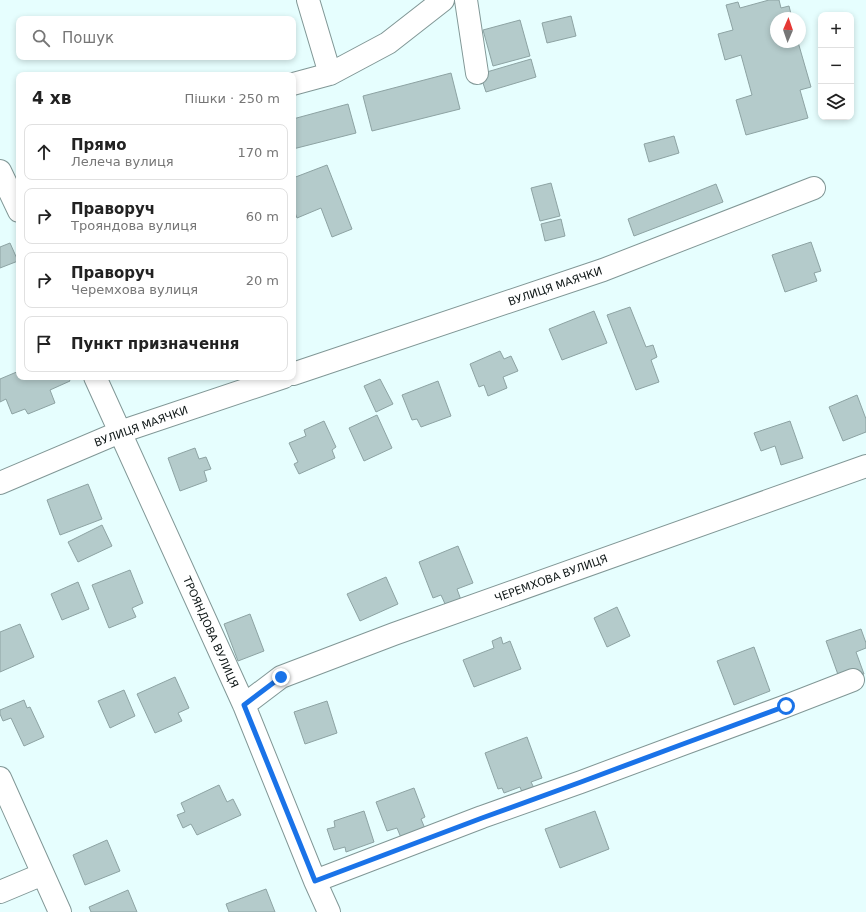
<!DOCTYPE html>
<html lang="uk">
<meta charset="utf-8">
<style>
body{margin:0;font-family:"DejaVu Sans",sans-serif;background:#f6f6f6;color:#222}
.controls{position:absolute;right:12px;top:12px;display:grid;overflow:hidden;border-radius:8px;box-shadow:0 2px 6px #0003}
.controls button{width:36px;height:36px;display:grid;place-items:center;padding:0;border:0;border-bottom:1px solid #e0e0e0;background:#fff;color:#222;font:20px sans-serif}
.compass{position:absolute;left:770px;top:12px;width:36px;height:36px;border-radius:50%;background:#fff;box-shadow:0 2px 6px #0003;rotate:2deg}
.stop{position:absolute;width:12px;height:12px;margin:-9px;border:3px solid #1a73e8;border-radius:50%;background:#fff}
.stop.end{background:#1a73e8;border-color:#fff;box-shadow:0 1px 4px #0008}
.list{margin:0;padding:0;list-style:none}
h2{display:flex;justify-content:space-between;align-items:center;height:52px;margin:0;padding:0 16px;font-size:17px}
h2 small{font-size:13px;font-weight:400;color:#767676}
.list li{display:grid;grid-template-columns:26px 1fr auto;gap:12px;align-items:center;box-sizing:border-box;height:56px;margin:0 8px 8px;padding:0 8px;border:1px solid #e0e0e0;border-radius:8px}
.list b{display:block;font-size:15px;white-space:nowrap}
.list p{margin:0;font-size:13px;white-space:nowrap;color:#767676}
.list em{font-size:13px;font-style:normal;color:#767676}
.icon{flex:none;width:22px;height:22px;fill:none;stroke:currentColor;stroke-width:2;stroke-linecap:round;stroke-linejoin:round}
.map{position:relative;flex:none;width:866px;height:912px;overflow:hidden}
.search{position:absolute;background:#fff;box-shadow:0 2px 6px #0003;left:16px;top:16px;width:280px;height:44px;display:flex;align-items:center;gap:10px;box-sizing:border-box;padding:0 14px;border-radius:8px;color:#767676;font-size:15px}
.panel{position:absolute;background:#fff;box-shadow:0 2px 6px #0003;left:16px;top:72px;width:280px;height:308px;border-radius:8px}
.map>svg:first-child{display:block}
</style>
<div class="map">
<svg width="866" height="912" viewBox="0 0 866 912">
<rect width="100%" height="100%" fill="#e6fefe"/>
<path fill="#b4cbcb" stroke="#8da3a3" d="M769,0H779L781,8L789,6L792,18H776V42H798L811,87L800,90L808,118L746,135L736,100L752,95L741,55L725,60L718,34L733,30L726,5L738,2L740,8Z
M571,16L576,36L547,43L542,23Z
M520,20L530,56L493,66L483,30Z
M531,59L536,77L486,92L480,74Z
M451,73L460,109L372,131L363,96Z
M348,104L356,133L293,149V119Z
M674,136L679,153L649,162L644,144Z
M327,165L352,229L332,237L321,208L297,218L293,207V178Z
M551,183L560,216L540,221L531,188Z
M716,184L723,202L634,236L628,219Z
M561,219L565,236L545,241L541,224Z
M811,242L821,271L814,273L817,281L785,292L772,255Z
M10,243L18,261L0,268V247Z
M630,307L646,347L653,345L657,357L651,360L659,382L636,390L607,315Z
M594,311L607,343L562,360L549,329Z
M500,351L504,359L511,356L518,371L503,377L507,388L488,396L484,385L479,387L470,364Z
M19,371V377H68L70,381L50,390L55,403L28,414L25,409L12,414L6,399L0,402V379Z
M380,379L393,404L376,412L364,386Z
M438,381L451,416L421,427L417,419L412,420L402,395Z
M857,395L866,419V432L843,441L829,407Z
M377,415L392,448L364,461L349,428Z
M324,421L336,447L332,450L335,458L299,474L294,464L298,462L289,443L306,436L304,430Z
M790,421L803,458L781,465L775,446L761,451L754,433Z
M195,448L199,459L206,457L211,469L204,471L207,481L180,491L168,458Z
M88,484L102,519L60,535L47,500Z
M102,525L112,546L78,562L68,542Z
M458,546L473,583L457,589L461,600L446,606L441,595L433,598L419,562Z
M130,570L143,603L132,608L136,617L109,628L92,585Z
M386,577L398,604L360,621L347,594Z
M78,582L89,609L62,620L51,594Z
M617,607L630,636L607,647L594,618Z
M250,614L264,651L238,661L224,624Z
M20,624L34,657L0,672V632Z
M861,629L866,643V648L856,652L864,674L841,683L826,641Z
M501,637L503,644L510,641L521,669L474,687L463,660L494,648L492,641Z
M754,647L770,691L734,705L717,661Z
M175,677L189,708L178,713L182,721L155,733L137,694Z
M124,690L135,716L110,728L98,701Z
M24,700L27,708L30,707L44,737L24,746L11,718L3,721L0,714V710Z
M327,701L337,733L305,744L294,712Z
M527,737L542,778L531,782L534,788L522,792L520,787L504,793L502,788L498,789L485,753Z
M219,785L227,802L233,799L241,815L197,835L191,824L183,828L177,815L185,812L181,803Z
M414,788L425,817L421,819L426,831L402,840L397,828L387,831L376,802Z
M364,811L374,842L346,852L345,847L334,850L327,829L335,827L334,821Z
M595,811L609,849L560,868L545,829Z
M107,840L120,871L85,885L73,855Z
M266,889L275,912H229L226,904Z
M128,890L137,912H91L89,907Z"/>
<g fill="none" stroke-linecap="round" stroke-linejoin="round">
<g stroke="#819796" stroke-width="24">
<path id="minor" d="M466,0L477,73
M330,74L388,43L443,0
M293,84L330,74L308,0
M0,171L19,211
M293,374L603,270L814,188
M95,377L244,705L315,881L329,912
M0,483L120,432L284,377
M244,705L281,677L394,634L866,466
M0,778L60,912
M315,881L482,817L581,782L683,744L786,706L853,680
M0,892L43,874"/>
</g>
<use href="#minor" stroke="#fff" stroke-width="22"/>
</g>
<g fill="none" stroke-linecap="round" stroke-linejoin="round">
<path stroke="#1a73e8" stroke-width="5" d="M281,677L244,705L315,881L482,818L581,782L683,744L786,706"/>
</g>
<g text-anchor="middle" stroke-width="3" stroke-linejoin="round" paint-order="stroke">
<g font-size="11" fill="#0e1616" stroke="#fff">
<text transform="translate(555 286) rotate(-19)" y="4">ВУЛИЦЯ МАЯЧКИ</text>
<text transform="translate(141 426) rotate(-20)" y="4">ВУЛИЦЯ МАЯЧКИ</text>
<text transform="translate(551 578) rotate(-20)" y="4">ЧЕРЕМХОВА ВУЛИЦЯ</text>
<text transform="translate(211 632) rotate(66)" y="4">ТРОЯНДОВА ВУЛИЦЯ</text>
</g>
</g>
</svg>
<div class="controls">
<button>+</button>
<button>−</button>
<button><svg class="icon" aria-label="layers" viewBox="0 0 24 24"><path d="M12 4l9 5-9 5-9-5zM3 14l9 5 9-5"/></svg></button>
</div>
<svg class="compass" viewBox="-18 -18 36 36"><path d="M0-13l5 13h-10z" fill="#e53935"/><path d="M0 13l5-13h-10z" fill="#767676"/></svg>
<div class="stop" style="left:786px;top:706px"></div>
<div class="stop end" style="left:281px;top:677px"></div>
<div class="search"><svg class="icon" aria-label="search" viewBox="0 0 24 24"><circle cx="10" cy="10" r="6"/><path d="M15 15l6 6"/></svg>Пошук</div>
<section class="panel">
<h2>4 хв<small>Пішки · 250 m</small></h2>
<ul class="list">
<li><svg class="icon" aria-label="ahead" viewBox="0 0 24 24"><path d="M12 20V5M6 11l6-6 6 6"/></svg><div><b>Прямо</b><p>Лелеча вулиця</p></div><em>170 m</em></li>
<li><svg class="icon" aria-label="right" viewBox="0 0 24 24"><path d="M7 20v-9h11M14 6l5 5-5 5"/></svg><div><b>Праворуч</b><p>Трояндова вулиця</p></div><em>60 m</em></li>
<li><svg class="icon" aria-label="right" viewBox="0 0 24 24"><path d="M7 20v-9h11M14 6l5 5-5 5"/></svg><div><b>Праворуч</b><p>Черемхова вулиця</p></div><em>20 m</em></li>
<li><svg class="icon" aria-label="arrive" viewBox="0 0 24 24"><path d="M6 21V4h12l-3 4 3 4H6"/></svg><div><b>Пункт призначення</b></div></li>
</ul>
</section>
</div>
